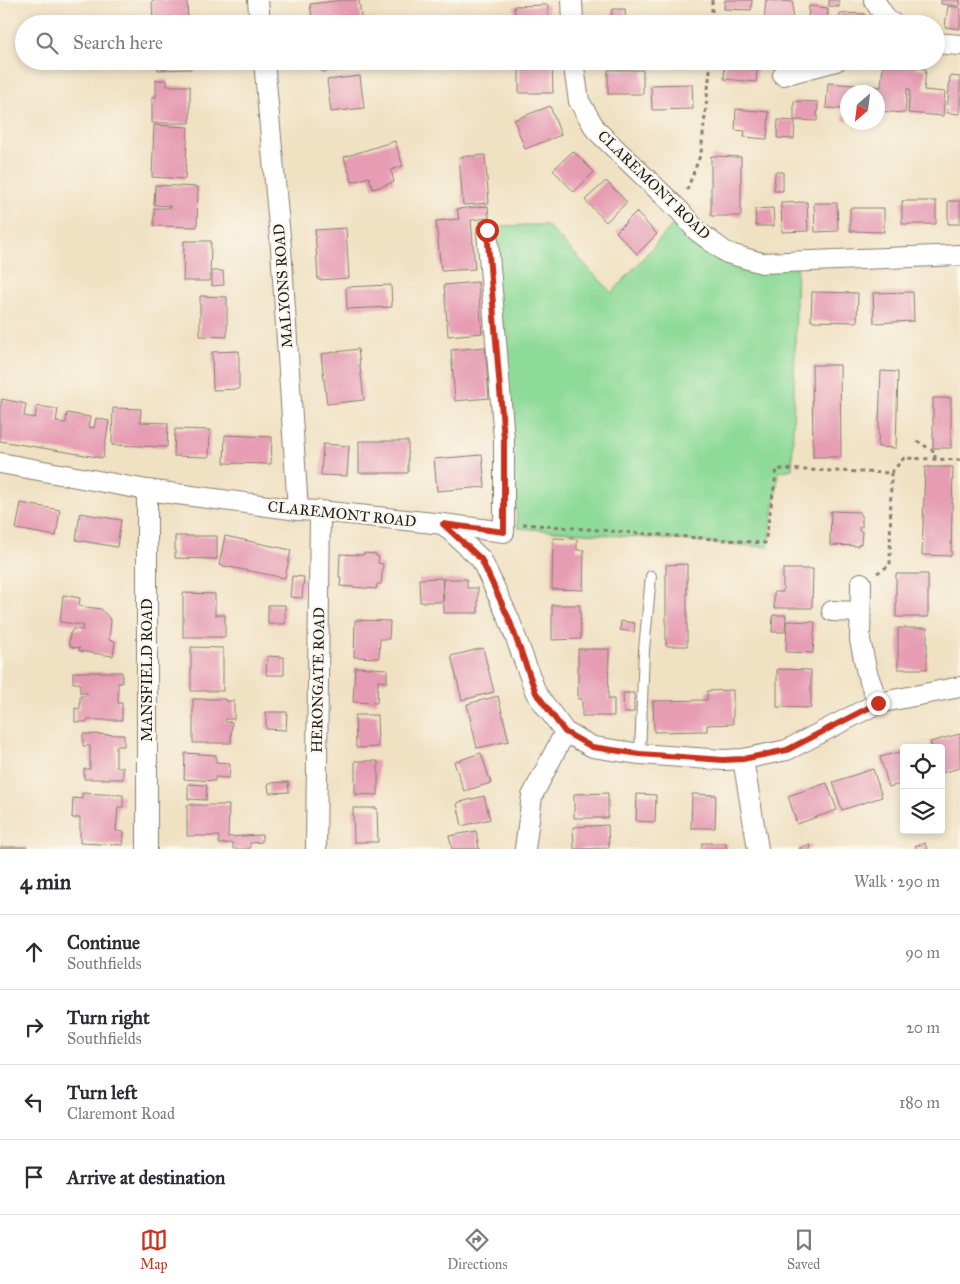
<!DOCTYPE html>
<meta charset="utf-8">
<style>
body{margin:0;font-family:"IM FELL Great Primer",serif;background:#f7f7f7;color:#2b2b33}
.controls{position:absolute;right:15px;bottom:15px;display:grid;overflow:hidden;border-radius:5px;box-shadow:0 2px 8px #0003}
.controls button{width:45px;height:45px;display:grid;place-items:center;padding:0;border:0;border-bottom:1px solid #e1e1e2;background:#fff;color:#2b2b33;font:25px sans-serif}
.compass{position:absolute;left:840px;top:85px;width:45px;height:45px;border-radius:50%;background:#fff;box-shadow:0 2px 8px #0003;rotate:208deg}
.stop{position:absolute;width:15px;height:15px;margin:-11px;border:4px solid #c8321e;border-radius:50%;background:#fff}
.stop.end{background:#c8321e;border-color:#fff;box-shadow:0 1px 5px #0008}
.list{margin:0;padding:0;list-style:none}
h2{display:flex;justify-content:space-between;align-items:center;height:65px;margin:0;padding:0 20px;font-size:21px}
h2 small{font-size:16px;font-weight:400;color:#7c7c81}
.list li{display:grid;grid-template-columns:32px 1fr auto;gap:15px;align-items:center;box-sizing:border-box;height:75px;padding:0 20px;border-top:1px solid #e1e1e2}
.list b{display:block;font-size:19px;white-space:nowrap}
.list p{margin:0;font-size:16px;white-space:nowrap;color:#7c7c81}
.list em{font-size:16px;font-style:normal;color:#7c7c81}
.icon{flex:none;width:28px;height:28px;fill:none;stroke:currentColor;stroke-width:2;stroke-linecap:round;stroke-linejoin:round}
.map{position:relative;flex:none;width:960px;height:849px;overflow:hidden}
.search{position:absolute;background:#fff;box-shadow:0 2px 8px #0003;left:15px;right:15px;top:15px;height:55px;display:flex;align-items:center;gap:12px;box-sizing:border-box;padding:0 18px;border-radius:28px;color:#7c7c81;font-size:19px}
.sheet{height:365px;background:#fff}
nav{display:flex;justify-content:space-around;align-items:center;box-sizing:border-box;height:70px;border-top:1px solid #e1e1e2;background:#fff;font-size:14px;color:#7c7c81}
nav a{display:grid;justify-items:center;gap:2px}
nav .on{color:#c8321e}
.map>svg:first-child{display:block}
</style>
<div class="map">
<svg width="960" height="849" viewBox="0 0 960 849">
<rect width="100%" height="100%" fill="#fbf7ec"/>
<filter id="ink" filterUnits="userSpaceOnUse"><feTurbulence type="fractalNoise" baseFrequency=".02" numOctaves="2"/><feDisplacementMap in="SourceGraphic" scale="10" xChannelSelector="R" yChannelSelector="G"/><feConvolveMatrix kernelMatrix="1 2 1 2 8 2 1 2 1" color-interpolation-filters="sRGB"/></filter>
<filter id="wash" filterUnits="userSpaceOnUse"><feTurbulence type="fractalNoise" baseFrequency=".0096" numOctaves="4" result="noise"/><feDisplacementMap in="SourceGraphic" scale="20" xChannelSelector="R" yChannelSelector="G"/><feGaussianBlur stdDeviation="1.12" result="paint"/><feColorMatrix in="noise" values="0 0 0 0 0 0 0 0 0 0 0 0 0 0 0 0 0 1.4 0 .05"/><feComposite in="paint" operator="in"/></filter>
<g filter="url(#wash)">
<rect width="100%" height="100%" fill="#f0e1c3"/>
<path fill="#8eda98" stroke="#557b5a" d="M678,219L727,253L797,261L792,469L779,472L768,547L518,528L486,226L547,225L612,293Z"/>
<g id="blocks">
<path fill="#e69cb3" d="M164,0H187L188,22L153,23L152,1Z
M344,0H359L362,24H313L310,4Z
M725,0H752L751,10L724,9Z
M766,0L793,2L792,23L764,20Z
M829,0H839V7L829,6Z
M941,0H960V6L941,4Z
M548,5V24H507V15H515L514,6Z
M809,6L828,8L827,24H808Z
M948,6L960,8V29L945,27Z
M612,9H625L626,24H611Z
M840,13L865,14L864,24H839Z
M651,22H679V24H651Z
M158,61H191V69L158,70Z
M321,61H357V69L322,72Z
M519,61H552L553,93H519Z
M725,61H758L756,82L724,79Z
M883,65L926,69L924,90L945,92L943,116L908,113L910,89H907L905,113L878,111V92H870L871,86L881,87Z
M608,70H643V94H608Z
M360,76L364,108L331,112L327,80Z
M950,76L960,77V114L947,113Z
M156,80H167V86H190V123H152V97H156Z
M828,83L855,85V92H848V121H843L844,109L826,108Z
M692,84L693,109L652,110L651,85Z
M794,101L818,102L817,121L794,120Z
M550,106L561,135L525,149L514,120Z
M736,109L769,112L767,139L744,137L745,131L735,130Z
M778,120L795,121L794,139L777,138Z
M154,125L188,127L185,179L152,177Z
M395,141L403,166L391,170L394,182L373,189L369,177L352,182L344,157Z
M573,151L594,172L574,192L553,170Z
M485,155L489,203L463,205L459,157Z
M711,156L741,157V216H711Z
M775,172H783V191H774Z
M606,181L627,202L606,222L585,200Z
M155,185L198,187L197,227L154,226V208H170V206L154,205Z
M902,201H936V224H902Z
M948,201H960V224H948Z
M807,202L808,231L782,232L781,203Z
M814,203H837L838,231L815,232Z
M488,206L489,218L471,220L475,269L441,271L436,221L459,219L457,209Z
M773,208L774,226H756L755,209Z
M850,208H884V232L850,231Z
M636,212L657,234L637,254L616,232Z
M346,228L349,278L318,280L315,230Z
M184,241H211L210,281H183Z
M212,271H223L224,285L212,286Z
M478,282L482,333L448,336L444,285Z
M391,285L392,307L347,309L346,287Z
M812,292L858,293L857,322L811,321Z
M913,292L914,321L874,323L873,293Z
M200,296L227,297V337L200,336Z
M485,347L489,398L455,401L451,350Z
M358,349L364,400L327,404L321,354Z
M239,351V389L213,390L212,352Z
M812,365H840L841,457H813Z
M881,371L898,372L896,448L878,447Z
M933,398H951V448H933Z
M2,399L26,404L24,416L35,418L37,406L58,409L56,422L66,423L67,413L90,417L88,427L94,428L96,418L109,421L103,458L0,441V409Z
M113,408L141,409L140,422L168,423L167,447L112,445Z
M175,429L210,430L209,457L174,456Z
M225,435L272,437L271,464L224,463Z
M359,441H408V473H359Z
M323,444L349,446L347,476L321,475Z
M482,455L485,487L437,491L434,459Z
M925,467H953L951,556L922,555Z
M21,503L60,510L56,536L16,529Z
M831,511L860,512V515H862V527H859V531H862L861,544H859L858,546L830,545Z
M80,513L121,520L117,547L76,540Z
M175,536H217V559L175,558Z
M225,536L291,550L285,578L219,565Z
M553,538L577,539V550H584L583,590L552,589Z
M363,553L376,554V556L379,557L378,563L383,564L381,584H377L376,589L340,586L341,577H339L340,554L363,555Z
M687,564V646H666V565Z
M783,569H813L812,608H774V592H783Z
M896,574H928V617H896Z
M292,576L304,577L302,598L290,597Z
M442,578L443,602H420L419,579Z
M443,579H467V588H478V613H444Z
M183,593L215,594V615H225V637H183Z
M63,595L80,598L79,606L101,609L111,620L109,640L115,641L113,656L79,651L80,648L71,647L69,643L70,634L73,629L82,630L83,625L60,622Z
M268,605H285V624H268Z
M552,605H580L581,639L552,640Z
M773,615H786L785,632H772Z
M355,620L390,621L389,639H380L379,658L354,657Z
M621,621L635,623L634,632L620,630Z
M787,621L815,622L813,653L786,652Z
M898,628H927V669H898Z
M191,647L223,648V691H191Z
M483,648L494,692L462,700L451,656Z
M578,649H609L608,699H614V716H582V699H578Z
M267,656L284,657V675H266Z
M355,667L387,669V682L378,681L377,703L353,702Z
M777,669L811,670V708L777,707Z
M73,672H122V683H118V703H122V720H87V722H75V708L80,709V696H87V693H80V683H73Z
M733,690V724L707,725V731L654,732L653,701L707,700V691Z
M623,693H634V712L624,713Z
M498,696L509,741L477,748L467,704Z
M193,699H225V701H234V719H225V722H232L231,743H193Z
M266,712H287L286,730L266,729Z
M355,715H377L378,747L356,748Z
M83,734L124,735V746H116V767H123V779H84V769H90V746H83Z
M960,734V768L941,773V748H932L930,742Z
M904,751V783L889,787L880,757Z
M185,753L216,755V762L230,763L229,778L215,777V781L184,779Z
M481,753L491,783L464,791L454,762Z
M355,761H378V795L355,794Z
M873,769L882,797L842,810L833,782Z
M288,782L289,792L269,793L268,783Z
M827,783L837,810L797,824L788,796Z
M188,784L207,785L206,800L188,799Z
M82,793L123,795V807H118L116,831L124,832L123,845L80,843V818H72L73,798L82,799Z
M608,793V818H574V794Z
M637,794L656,795L655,822L636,821Z
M692,794L716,795L715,828H691Z
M484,796L490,819L462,826L457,803Z
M187,805H229L228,837L262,835V842L250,843V849H233V843L219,844V836H187Z
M353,808H377L378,842H354Z
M608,825L609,848L574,849L573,827Z
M476,831L479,849H452L449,836Z
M702,843H726V849H702Z
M925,843L927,849H916L915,846Z
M810,845L811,849H799V848Z
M1,847H27V849H1Z"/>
</g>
</g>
<g filter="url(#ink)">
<use href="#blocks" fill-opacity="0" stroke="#867e70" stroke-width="1"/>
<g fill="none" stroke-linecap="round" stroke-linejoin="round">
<g stroke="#867e70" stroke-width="12">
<path id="lane" d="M640,754L644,650L651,576"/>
</g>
<g stroke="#867e70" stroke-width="22">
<path id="street" d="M258,0L260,24
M572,0L573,24
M874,0L888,21L894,24
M936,43L960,45
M264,61L281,248L298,510
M573,61L579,101L596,130L680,211L697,231L727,253L762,263L960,255
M783,75L836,61
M0,463L147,490L298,510L320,511L443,524L481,559L509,619L536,693L565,732L593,747L640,754L723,760L743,759L787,750L878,703L960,687
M147,490V849
M443,524L504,532V439L487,230
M861,583L860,640L867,673L878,703
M832,611L860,612
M743,759L758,849
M316,849L320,511
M525,849L532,796L565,732"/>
</g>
<path stroke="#867e70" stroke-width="3" stroke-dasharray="4 4" stroke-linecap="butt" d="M712,0V24
M687,190L701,153L711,61
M917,441L935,452V459
M523,524L765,543L777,469L891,473L904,458L960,460
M877,573L890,565L891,473"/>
<use href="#lane" stroke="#fff" stroke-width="10"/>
<use href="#street" stroke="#fff" stroke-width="20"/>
</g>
</g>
<g fill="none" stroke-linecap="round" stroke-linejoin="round" filter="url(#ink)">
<path stroke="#c8321e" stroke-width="6" d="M487,230L504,439V532L443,524L481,559L509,619L536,693L565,732L592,747L640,754L723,760L743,759L787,750L878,703"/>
</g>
<g text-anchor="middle" stroke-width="4.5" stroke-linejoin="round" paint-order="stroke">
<g font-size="15" fill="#1c1c1c" stroke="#fbf7ec">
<text transform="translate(654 185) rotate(44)" y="5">CLAREMONT ROAD</text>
<text transform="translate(283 286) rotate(-94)" y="5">MALYONS ROAD</text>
<text transform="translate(342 514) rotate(6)" y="5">CLAREMONT ROAD</text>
<text transform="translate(147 670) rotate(-90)" y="5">MANSFIELD ROAD</text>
<text transform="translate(318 680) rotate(-89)" y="5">HERONGATE ROAD</text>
</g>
</g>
</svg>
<div class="controls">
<button><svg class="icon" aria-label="locate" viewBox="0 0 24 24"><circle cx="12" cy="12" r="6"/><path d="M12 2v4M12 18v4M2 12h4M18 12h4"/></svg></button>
<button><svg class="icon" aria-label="layers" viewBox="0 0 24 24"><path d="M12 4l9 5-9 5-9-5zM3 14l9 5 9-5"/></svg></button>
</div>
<svg class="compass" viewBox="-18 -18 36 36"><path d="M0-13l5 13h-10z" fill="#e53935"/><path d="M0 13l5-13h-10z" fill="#7c7c81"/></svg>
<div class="stop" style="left:487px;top:230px"></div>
<div class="stop end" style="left:878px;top:703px"></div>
<div class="search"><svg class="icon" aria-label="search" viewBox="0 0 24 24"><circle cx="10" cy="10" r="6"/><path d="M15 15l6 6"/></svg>Search here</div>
</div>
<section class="sheet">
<h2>4 min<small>Walk · 290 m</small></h2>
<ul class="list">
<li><svg class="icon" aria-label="ahead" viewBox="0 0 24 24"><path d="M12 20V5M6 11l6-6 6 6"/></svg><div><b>Continue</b><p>Southfields</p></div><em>90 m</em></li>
<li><svg class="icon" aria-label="right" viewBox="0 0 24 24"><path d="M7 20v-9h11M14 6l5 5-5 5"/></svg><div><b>Turn right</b><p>Southfields</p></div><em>20 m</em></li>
<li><svg class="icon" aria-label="left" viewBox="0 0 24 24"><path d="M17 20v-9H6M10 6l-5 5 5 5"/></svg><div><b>Turn left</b><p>Claremont Road</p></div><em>180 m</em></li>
<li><svg class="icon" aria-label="arrive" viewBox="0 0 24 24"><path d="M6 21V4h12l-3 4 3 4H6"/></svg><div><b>Arrive at destination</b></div></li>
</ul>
</section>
<nav>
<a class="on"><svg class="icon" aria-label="map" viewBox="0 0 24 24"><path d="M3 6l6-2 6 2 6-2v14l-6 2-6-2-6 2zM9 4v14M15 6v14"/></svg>Map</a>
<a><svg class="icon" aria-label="directions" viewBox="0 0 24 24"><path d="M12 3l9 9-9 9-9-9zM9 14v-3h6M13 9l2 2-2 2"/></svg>Directions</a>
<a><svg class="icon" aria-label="saved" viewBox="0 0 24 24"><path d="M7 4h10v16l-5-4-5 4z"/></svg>Saved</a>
</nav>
